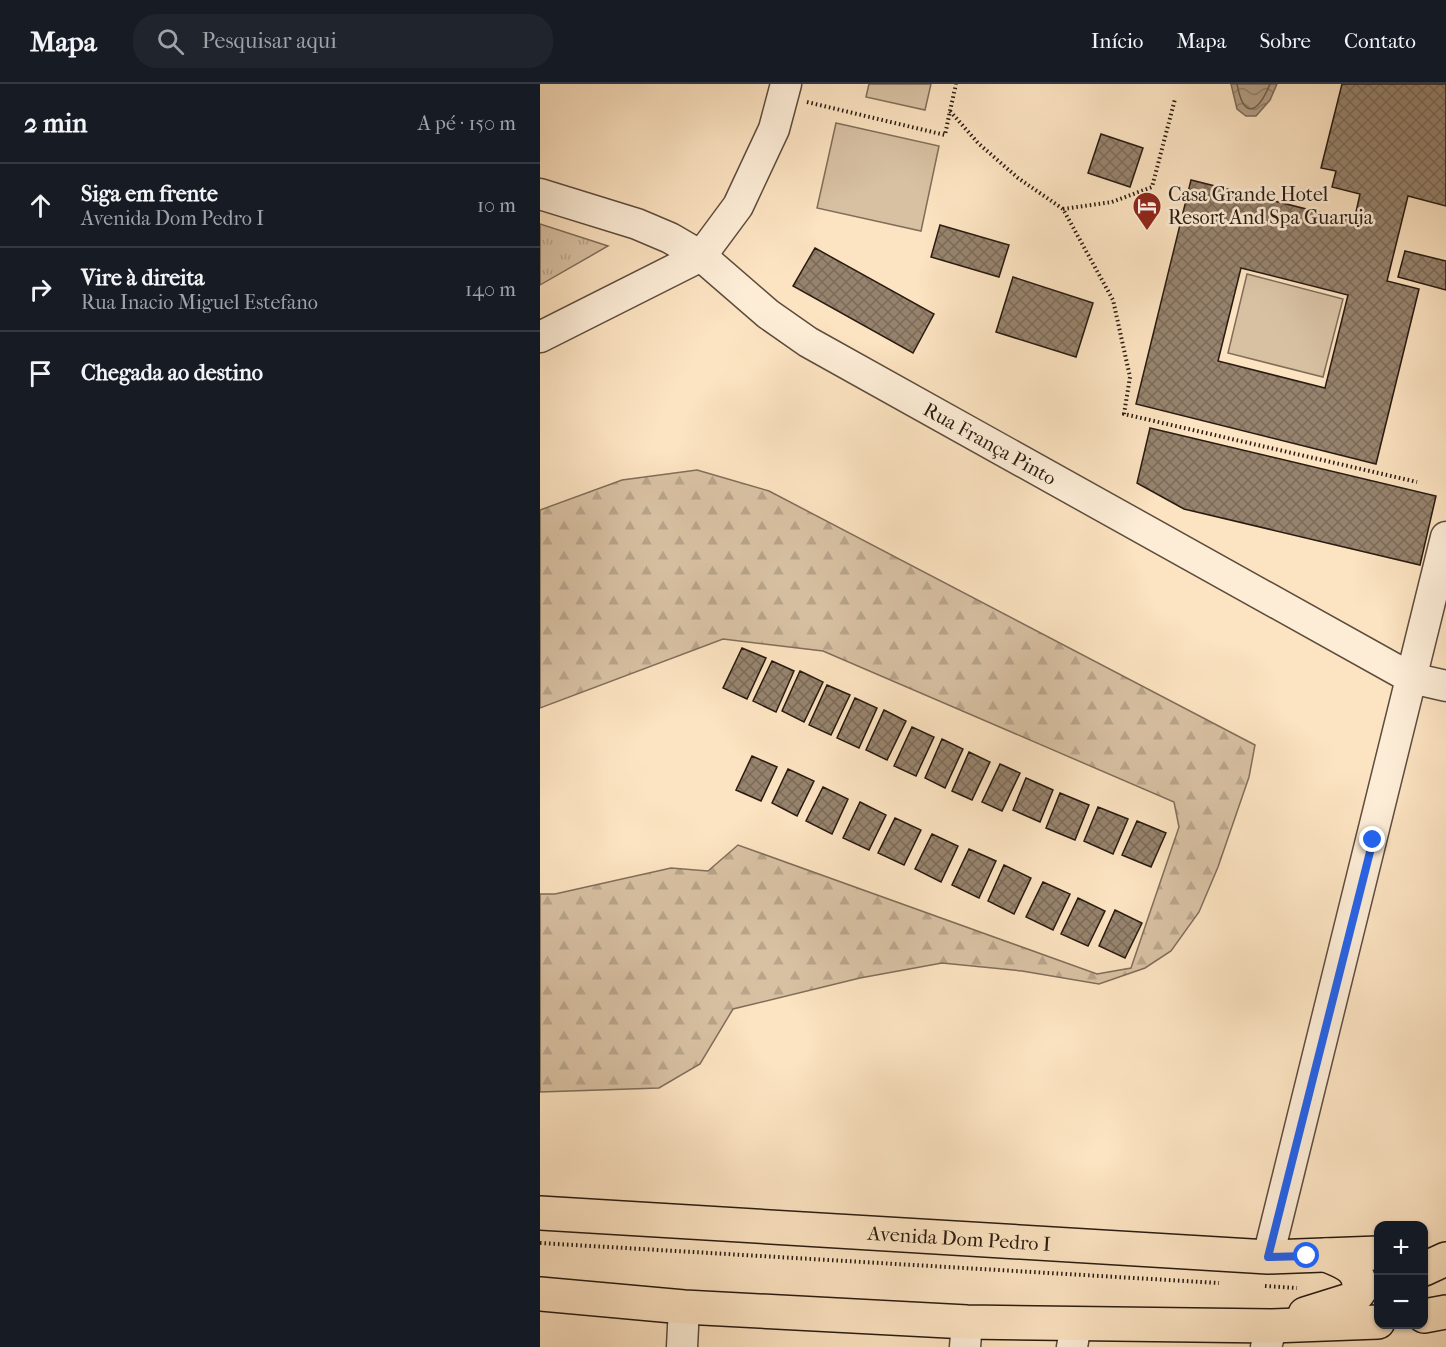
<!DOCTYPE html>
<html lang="pt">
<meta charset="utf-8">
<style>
body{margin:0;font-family:"IM FELL French Canon",serif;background:#20242c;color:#f1f3f6}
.controls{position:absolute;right:18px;bottom:18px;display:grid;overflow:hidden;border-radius:12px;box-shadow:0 2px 4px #0004}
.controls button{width:54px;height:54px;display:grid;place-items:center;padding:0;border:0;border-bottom:2px solid #363941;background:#171b24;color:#f1f3f6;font:30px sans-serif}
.stop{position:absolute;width:18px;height:18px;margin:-14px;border:4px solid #2563eb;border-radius:50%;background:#fff}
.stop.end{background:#2563eb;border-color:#fff;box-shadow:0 2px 6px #0008}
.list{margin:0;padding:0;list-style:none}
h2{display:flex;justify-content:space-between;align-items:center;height:78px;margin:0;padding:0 24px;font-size:26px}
h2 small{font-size:20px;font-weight:400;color:#9ea1a6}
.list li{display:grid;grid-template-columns:39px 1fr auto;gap:18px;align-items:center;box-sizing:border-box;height:84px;padding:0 24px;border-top:2px solid #363941}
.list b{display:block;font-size:22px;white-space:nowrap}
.list p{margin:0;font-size:20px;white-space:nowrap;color:#9ea1a6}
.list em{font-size:20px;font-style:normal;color:#9ea1a6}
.icon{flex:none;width:33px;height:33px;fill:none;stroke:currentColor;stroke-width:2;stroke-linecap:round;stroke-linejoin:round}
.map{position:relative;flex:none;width:906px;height:1263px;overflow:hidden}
header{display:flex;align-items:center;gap:36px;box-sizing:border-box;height:84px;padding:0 30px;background:#171b24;border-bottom:2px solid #363941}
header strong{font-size:28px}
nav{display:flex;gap:33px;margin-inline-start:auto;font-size:21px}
.search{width:420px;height:54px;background:#20242c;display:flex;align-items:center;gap:15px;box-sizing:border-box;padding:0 21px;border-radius:24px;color:#9ea1a6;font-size:22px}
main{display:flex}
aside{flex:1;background:#171b24}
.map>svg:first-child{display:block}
</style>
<header>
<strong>Mapa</strong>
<div class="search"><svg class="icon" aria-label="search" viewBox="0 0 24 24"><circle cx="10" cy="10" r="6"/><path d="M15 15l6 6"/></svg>Pesquisar aqui</div>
<nav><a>Início</a><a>Mapa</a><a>Sobre</a><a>Contato</a></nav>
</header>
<main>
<aside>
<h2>2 min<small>A pé · 150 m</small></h2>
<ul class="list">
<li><svg class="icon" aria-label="ahead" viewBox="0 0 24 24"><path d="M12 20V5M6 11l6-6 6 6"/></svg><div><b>Siga em frente</b><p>Avenida Dom Pedro I</p></div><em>10 m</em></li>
<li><svg class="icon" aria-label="right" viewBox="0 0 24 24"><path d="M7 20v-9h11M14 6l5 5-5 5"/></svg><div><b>Vire à direita</b><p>Rua Inacio Miguel Estefano</p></div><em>140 m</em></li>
<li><svg class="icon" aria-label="arrive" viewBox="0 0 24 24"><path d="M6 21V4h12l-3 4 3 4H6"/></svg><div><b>Chegada ao destino</b></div></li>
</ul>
</aside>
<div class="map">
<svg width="906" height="1263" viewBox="0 0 906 1263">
<defs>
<pattern id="forest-firs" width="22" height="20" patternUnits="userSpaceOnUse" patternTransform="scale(1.5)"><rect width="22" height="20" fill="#d8c1a3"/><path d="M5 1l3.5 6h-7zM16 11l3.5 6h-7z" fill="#b9a58b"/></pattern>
<pattern id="park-tufts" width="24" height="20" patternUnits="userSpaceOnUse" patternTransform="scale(1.5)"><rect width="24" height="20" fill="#d8c1a3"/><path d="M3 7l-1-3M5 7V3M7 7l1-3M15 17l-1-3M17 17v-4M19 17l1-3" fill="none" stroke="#b9a58b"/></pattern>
<pattern id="water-waves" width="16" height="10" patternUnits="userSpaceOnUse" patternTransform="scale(1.5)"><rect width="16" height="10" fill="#b49f85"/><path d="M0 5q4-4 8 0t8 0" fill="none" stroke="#92816b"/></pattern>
<pattern id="building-cross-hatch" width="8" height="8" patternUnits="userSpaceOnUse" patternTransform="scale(1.5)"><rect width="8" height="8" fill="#97836d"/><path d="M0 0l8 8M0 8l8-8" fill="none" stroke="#7b6a58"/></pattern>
</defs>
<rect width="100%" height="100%" fill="#fce3c1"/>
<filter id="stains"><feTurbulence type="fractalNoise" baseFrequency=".00333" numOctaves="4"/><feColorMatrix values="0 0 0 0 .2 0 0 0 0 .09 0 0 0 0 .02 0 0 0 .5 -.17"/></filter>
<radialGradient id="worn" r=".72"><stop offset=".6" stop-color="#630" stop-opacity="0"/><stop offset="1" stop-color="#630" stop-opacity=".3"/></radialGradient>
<path fill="url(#forest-firs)" stroke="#806e5a" stroke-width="1.5" d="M157,386L229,407L715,661L709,693L678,783L659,828L631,867L605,884L559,900L482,887L402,879L320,894L193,925L160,980L119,1004L0,1008V810H15L131,784L168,787L198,761L557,890L591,884L639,743L634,718L283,567L183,555L0,624V426L82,396Z"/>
<path fill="url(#park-tufts)" stroke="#806e5a" stroke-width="1.5" d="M0,140L68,162L0,201Z"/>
<path fill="#d8c1a3" stroke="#806e5a" stroke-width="1.5" d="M329,0H391L385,26L326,13Z
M296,39L399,62L381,147L277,124Z
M707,190L803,215L783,293L688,269Z"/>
<path fill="url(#water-waves)" stroke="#7c6a57" stroke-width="1.5" d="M691,0H737L730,16L716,32H706L697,25Z"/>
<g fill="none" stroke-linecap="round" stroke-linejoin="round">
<path stroke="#6e5d4b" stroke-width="1.5" d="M697,0C704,37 718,29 730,0"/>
</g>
<path fill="url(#building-cross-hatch)" stroke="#291b11" stroke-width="1.5" fill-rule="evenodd" d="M802,0H906V122L868,112L847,197L879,205L836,380L596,320L651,96L814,137L820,110L792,103L796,87L781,84ZM701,184L808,211L785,304L678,277Z
M561,50L603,64L590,103L548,89Z
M400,141L469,161L459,193L391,173Z
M275,164L394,230L373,269L253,202Z
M865,167L906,177V206L858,193Z
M473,193L553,219L536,273L456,248Z
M610,344L896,412L880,481L644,425L597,399Z
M202,564L226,574L207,615L183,604Z
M232,577L254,587L236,628L213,617Z
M260,587L283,598L264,638L242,627Z
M287,601L310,611L291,651L269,641Z
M315,614L337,624L319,664L297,654Z
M344,626L366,637L347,676L326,666Z
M372,643L394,653L376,692L354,682Z
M402,655L423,665L405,704L385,694Z
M429,668L450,678L432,716L412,707Z
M212,672L237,683L221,717L196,706Z
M460,680L480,689L462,727L442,718Z
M248,685L274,697L257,732L232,719Z
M486,694L513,706L500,738L473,726Z
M283,703L308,715L292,750L266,737Z
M520,709L549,721L535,756L506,744Z
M320,718L346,731L329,766L303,754Z
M558,723L588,735L573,770L544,757Z
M355,734L381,746L364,781L338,769Z
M597,737L626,749L611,783L582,771Z
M392,750L418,762L401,798L375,785Z
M429,765L456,777L439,814L412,801Z
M464,781L491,794L474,830L448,817Z
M503,798L530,810L513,846L486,833Z
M538,814L565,827L548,862L521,850Z
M575,826L602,839L585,874L559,862Z"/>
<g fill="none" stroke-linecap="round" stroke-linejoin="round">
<g stroke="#5e4d3d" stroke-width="33">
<g id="minor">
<path id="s1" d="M0,110L97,140L130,154L161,172L228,230L268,258L871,594L906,602"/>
<path d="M0,253L161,172L198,122L234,45L246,0"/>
<path d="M728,1173L906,453"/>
<path d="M142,1263L144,1223"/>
<path d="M425,1263L427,1238"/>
<path d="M532,1263L536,1240"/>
<path d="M726,1263L732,1242"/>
</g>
</g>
<g stroke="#291b11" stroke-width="36">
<g id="major">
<path id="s2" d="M0,1129L728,1173L838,1169"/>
<path d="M884,1185L906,1175"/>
<path d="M0,1210L144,1223L427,1238L732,1242L838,1238"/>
<path d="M765,1230L813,1215L819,1208C822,1184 805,1179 786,1171"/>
<path d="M884,1232L906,1228"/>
</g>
</g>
<path stroke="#291b11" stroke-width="4" stroke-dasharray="1.5 3" stroke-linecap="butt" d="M267,18L405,51L410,27L438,59L478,94L523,125L573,216L590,293L584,330L877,398
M410,27L416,0
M523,125L572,118L612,103L635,15
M0,1159L679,1199
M725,1202L757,1204"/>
<use href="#minor" stroke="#fdedd7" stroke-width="30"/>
<use href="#major" stroke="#fce3c1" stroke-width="33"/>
</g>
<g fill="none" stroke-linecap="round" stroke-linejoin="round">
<path stroke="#2563eb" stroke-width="8" d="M767,1172L728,1173L833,756"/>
</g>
<defs>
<g id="hotel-pin" transform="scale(1.5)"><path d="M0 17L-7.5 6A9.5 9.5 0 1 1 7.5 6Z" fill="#8f2418" stroke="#fdedd7"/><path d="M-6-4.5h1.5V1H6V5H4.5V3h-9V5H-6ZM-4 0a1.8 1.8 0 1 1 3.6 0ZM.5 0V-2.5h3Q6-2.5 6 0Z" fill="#fff"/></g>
</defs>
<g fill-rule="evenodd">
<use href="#hotel-pin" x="607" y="122"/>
</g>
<g text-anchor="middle" stroke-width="5" stroke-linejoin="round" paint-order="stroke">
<g font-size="20" fill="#291b11" stroke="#fdedd7" text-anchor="start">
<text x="628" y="117">Casa Grande Hotel<tspan x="628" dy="23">Resort And Spa Guaruja</tspan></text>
</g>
<g font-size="20" fill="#291b11" stroke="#fdedd7">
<text dy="7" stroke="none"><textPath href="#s1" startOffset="519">Rua França Pinto</textPath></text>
<text dy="7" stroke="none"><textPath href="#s2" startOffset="420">Avenida Dom Pedro I</textPath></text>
</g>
</g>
<rect width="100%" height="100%" filter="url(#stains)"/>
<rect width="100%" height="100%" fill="url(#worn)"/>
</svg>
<div class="controls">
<button>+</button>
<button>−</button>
</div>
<div class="stop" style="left:767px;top:1172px"></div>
<div class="stop end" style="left:833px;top:756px"></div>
</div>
</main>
